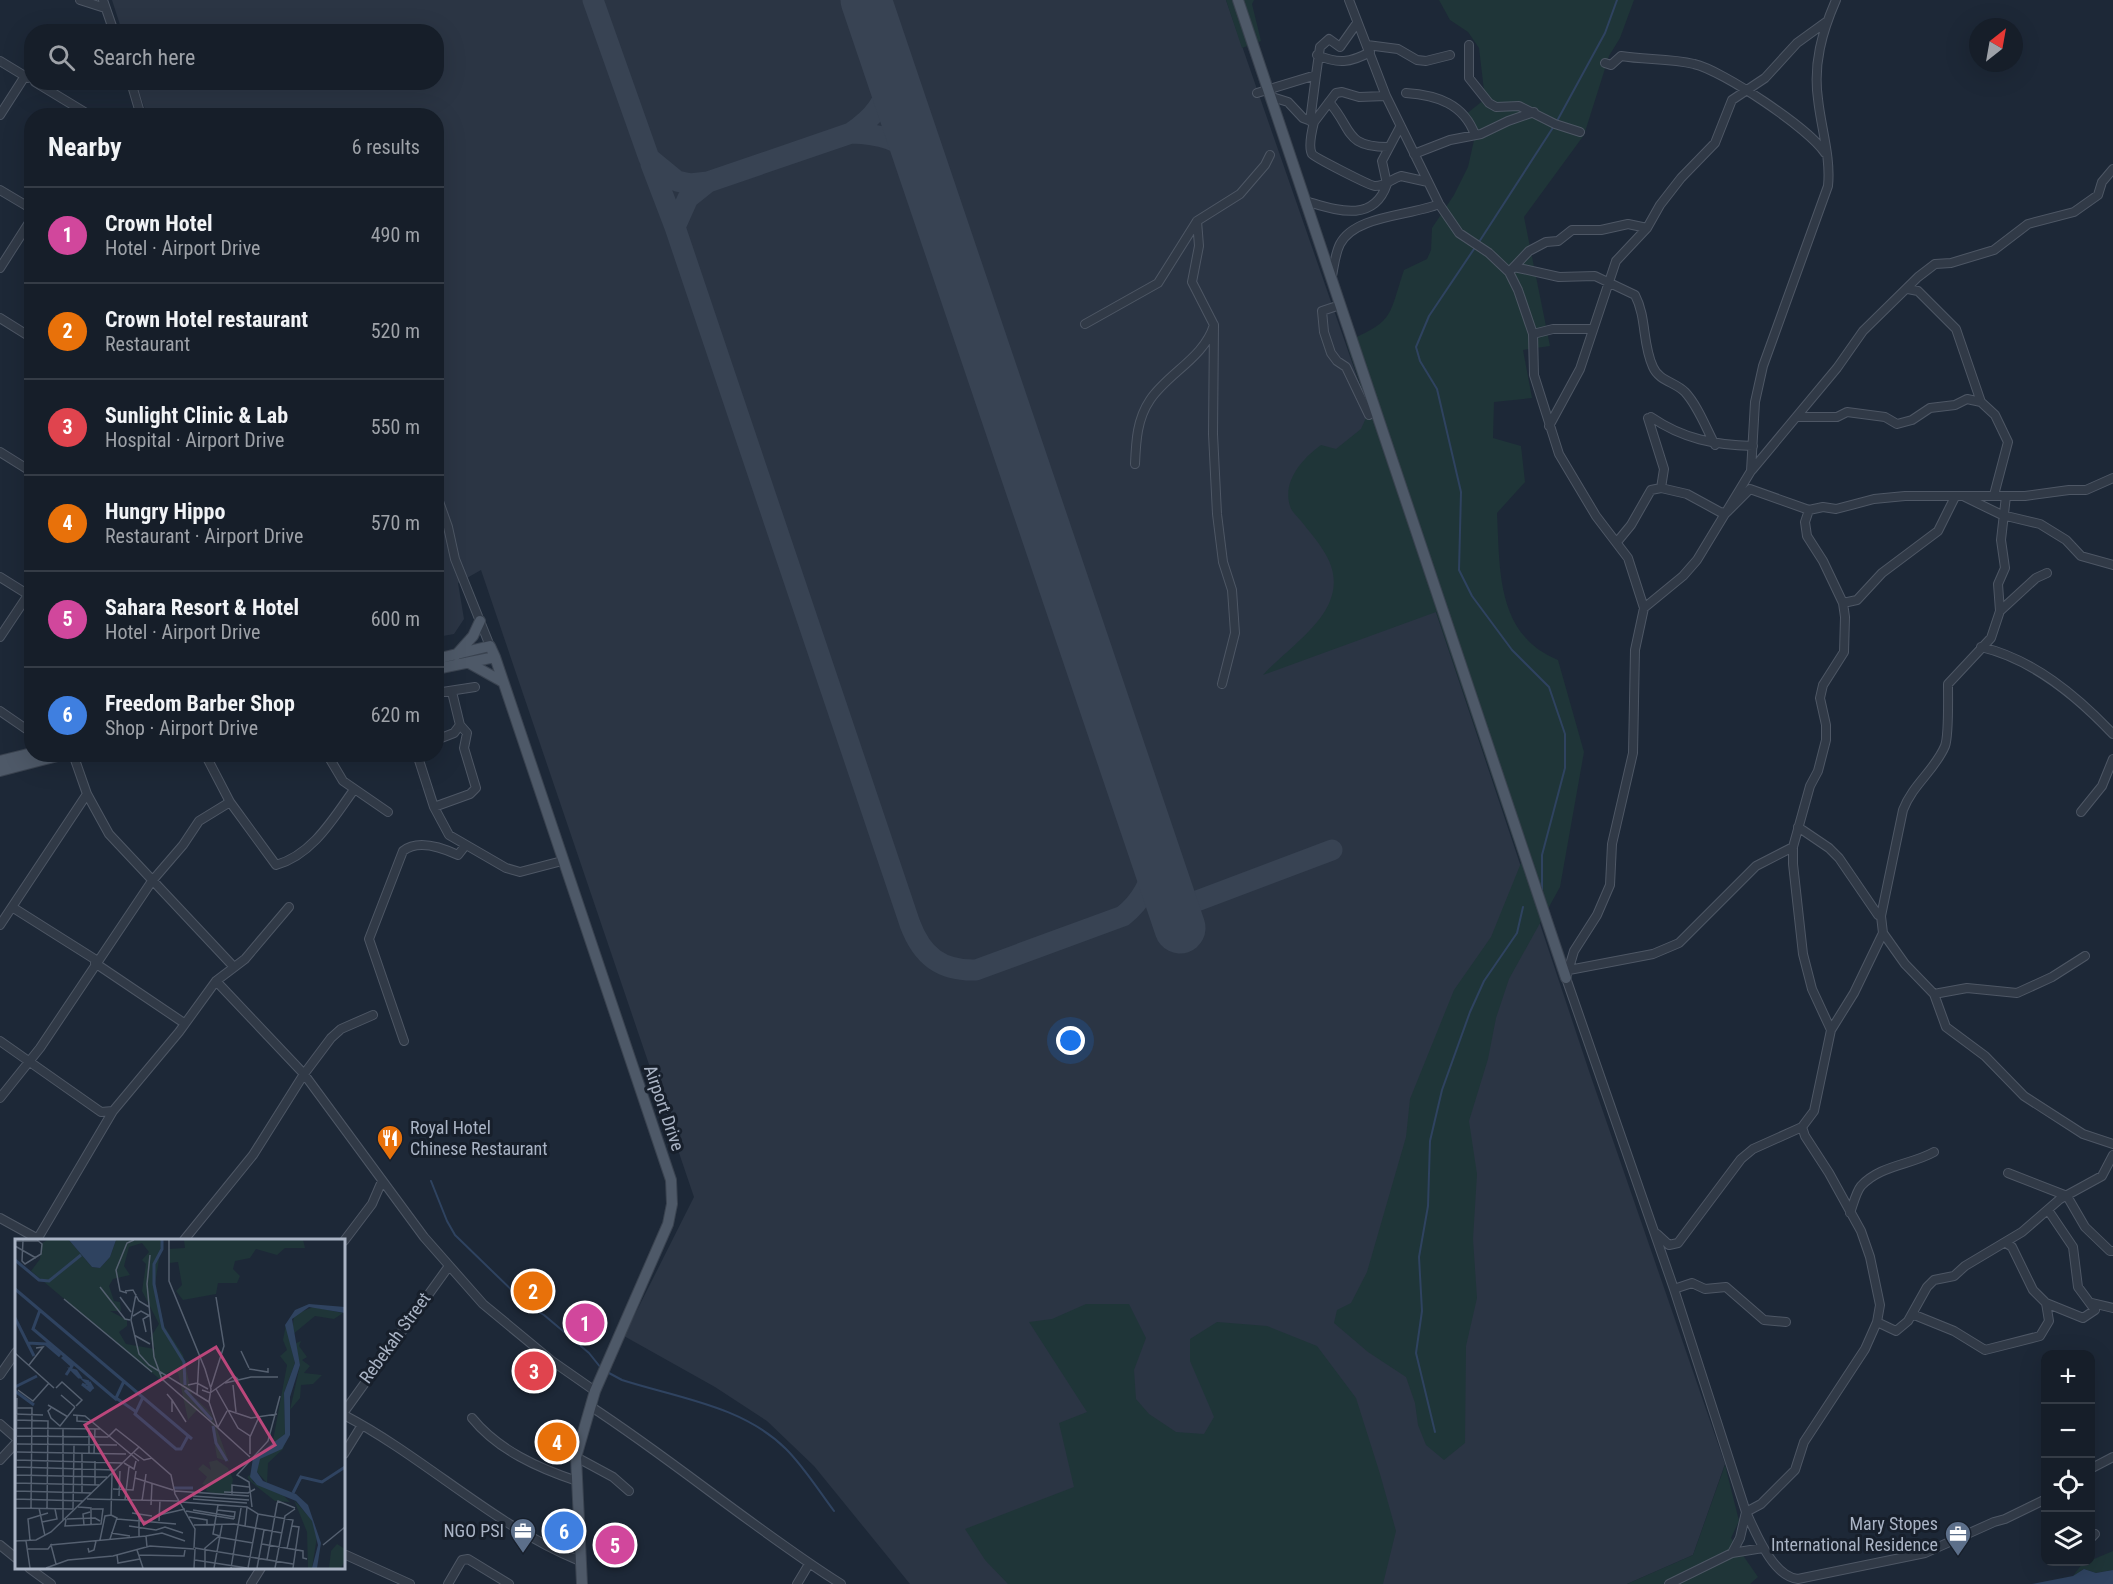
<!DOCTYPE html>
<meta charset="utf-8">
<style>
body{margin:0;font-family:"Roboto Condensed",sans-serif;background:#1f2731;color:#f1f3f6}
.controls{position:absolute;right:18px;bottom:18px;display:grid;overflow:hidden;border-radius:12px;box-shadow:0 6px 24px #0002}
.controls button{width:54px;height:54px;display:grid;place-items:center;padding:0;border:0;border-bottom:2px solid #353c46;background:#161e29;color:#f1f3f6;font:30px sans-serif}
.compass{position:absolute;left:1969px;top:18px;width:54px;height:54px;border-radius:50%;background:#161e29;box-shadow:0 6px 24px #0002;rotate:31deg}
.you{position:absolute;left:1071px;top:1041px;width:21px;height:21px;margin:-15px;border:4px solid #fff;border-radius:50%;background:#1a73e8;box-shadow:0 0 0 9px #1a73e833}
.badge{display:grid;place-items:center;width:39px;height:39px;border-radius:50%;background:#db2777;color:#fff;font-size:20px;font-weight:700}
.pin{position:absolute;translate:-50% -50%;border:3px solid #fff;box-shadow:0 2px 6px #0006}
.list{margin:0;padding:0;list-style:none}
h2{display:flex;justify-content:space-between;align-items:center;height:78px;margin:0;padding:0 24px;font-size:26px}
h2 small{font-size:20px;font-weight:400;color:#9ea2a8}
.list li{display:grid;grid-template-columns:39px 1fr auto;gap:18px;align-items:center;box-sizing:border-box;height:96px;padding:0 24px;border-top:2px solid #353c46}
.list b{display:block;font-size:22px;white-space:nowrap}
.list p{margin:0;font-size:20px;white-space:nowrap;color:#9ea2a8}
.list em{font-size:20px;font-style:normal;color:#9ea2a8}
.icon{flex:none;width:33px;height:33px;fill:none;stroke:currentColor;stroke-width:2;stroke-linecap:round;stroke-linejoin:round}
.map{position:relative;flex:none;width:2113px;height:1584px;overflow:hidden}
.search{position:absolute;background:#161e29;box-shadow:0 6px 24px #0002;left:24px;top:24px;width:420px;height:66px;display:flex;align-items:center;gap:15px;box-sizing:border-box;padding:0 21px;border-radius:24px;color:#9ea2a8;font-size:22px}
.panel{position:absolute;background:#161e29;box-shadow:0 6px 24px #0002;left:24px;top:108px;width:420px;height:654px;border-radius:24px}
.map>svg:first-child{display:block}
</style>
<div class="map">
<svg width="2113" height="1584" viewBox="0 0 2113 1584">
<rect width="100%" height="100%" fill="#1d2837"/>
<path fill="#2b3544" d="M112,0H1226L1369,411L1590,1074L1725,1464L1693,1555L1627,1584H910L814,1466L767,1421L715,1387L624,1336L694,1197L481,570L458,583L464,619L454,634L437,637L436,116L147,115L136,83L436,82V32L122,31Z"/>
<path fill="#1f3538" d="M1226,0H1254L1252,4L1261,41L1242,48Z
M1439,0H1634L1620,38L1609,56L1584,135L1524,217L1550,346L1523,350L1532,398L1494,402L1493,438L1521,446L1525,482L1497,513C1500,570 1496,635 1558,660L1584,752L1560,887L1509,979L1496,1018L1488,1059L1469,1121L1477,1174L1473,1239L1477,1298L1466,1346L1465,1443L1444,1460L1426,1445L1418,1425L1415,1403L1406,1377L1368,1352L1334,1323L1337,1310L1351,1303L1367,1272L1406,1137L1410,1099L1454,990L1491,937L1521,863L1436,612L1263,675C1283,653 1319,629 1330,601C1343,568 1320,545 1301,521C1298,517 1291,511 1290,506C1282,481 1303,458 1321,445L1336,449L1361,429L1369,411L1346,342C1395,320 1388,318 1404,270L1427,259L1431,250L1432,228L1454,195L1468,167L1474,140L1468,132L1465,115L1485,99L1479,48L1468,32L1450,20Z
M1086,1304H1129L1146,1338L1134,1370L1136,1399L1149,1414L1176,1432L1204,1434L1214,1417L1190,1361V1339L1217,1322L1267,1326L1317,1346L1356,1398L1380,1474L1396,1531L1383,1584H1008L985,1560L965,1529L1074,1487L1059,1423L1087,1412L1029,1322L1052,1319Z
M1725,1465L1739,1521L1731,1538L1758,1577L1750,1584H1627L1693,1555Z
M2113,1551V1570L2096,1573L2084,1569L2073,1576L2082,1564Z"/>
<path fill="#2f4360" d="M2084,1569L2096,1573L2113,1570V1584H2032L2073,1576Z"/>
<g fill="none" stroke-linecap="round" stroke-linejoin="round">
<path stroke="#2f4360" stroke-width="2" d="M1557,121L1605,33L1617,0
M1479,242L1554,126
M1476,246L1429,316L1416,347L1420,361L1437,389L1461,492L1459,570L1472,596L1512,650L1549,687L1565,734V768L1542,855V892
M431,1181L447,1221L455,1235L527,1305L544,1315L589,1353L601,1368
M609,1373L622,1380C678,1398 743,1406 786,1449C804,1467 819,1491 834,1511
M1435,1432L1416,1353L1422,1311L1419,1257L1428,1206L1430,1141L1442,1090L1470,1012L1484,981L1517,933L1523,907"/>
<path stroke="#384353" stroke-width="21" d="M593,0L649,158L677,181L690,184L708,182
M890,74C887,102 873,118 851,133L708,182L688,198L675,227L910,924C922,956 941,971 976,970L1123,916C1142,901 1150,883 1156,861
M851,133C882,134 897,139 922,159
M651,164L675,227
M1173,910L1332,850"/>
<path stroke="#384353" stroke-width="51" d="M866,0L1180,928"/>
<g stroke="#4e5765" stroke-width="10">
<path id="minor" d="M80,0L105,8
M103,0L114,32
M1349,0L1386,96L1439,204L1459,233L1489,253L1509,272L1518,290L1533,334L1534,375L1559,454L1596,516L1628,558L1644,608
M1367,45L1398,49L1417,60L1426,61L1450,55
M1469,45V78L1489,103L1496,107L1519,106L1555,124L1580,132
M1317,55C1338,64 1350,63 1370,52
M0,61L28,78
M1605,63L1611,65L1621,56C1645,60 1670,58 1694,64C1722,70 1810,129 1825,153
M35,82L91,116
M131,82L141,116
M1257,93L1316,75L1320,47L1329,39L1340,47L1357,23
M1406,93C1437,95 1464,104 1475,135
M1272,97L1288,102L1303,118L1314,122L1336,93L1342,92L1359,97L1386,96
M1329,102C1353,129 1344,147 1388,147
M0,115L25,76
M1310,121L1316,75
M1314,122C1312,130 1308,147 1312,154C1314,157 1370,186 1375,186C1386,186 1391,179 1401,176L1428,182
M1414,154L1450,140L1481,134L1508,121L1534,112
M0,190L32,209
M1305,201C1334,209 1373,225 1387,184L1382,161L1400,127
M1514,267L1559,277L1595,276L1635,295C1647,318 1642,344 1653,367C1659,381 1675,382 1685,392C1698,406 1706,428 1715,445
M0,268L32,218
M1512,269L1529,251L1546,242L1558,241L1572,230H1601L1628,224L1647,228
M1332,276C1334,266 1335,254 1340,244C1355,215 1411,216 1439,204
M1908,289L1918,291L1956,329L1981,402L1995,415L2008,442L1994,495
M1334,307L1322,311L1324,332L1331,353L1337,361L1346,367L1369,415
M0,318L32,338
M1085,324L1158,283L1197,221L1240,194L1265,165L1270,155
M1214,325L1213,434L1217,514L1223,562L1232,590L1235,633L1222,684
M1533,334L1553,329H1592
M1651,417C1683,439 1715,445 1753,446
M1797,417H1837L1847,412L1885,417L1897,424L1912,420L1930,408L1955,405L1967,399L1981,402
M1648,418L1664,469L1661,488L1687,494L1720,512L1726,513L1750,489L1809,510L1823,507L1836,509L1874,499L1905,496H2025L2069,490H2086L2113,478
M1549,426L1580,369L1616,261L1647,228L1660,205L1681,178L1715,143L1732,100L1765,78L1797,43L1826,22
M0,452L32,472
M1135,464C1136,441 1137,419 1150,400C1168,373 1204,358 1214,325L1192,282L1199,246L1197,221
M1752,470L1837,368L1863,331L1918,277L1935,264L1951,263L1994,250L2028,224L2074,212L2098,195L2102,182L2113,169
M436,493L448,527L455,559L490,646
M1965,497L2002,515L2040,524L2066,540L2081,556L2113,565
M1809,510L1805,522L1807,536L1823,561L1843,603L1845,617L1844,652L1823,685L1820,698L1826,725V740L1818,771L1810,786L1793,847V864L1803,954L1812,989L1831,1030L1814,1111L1802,1127L1805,1136L1829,1173L1861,1231L1870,1257L1880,1305L1877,1322L1865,1349L1804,1442L1795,1470L1761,1504L1746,1512C1756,1533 1773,1577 1798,1579L1925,1553L1994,1522L2005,1519L2046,1499
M1617,542L1631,525L1651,490L1661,488
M0,577L32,597
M1843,603L1857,600L1882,573L1938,531L1955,497
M2000,611L1998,584L2005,568L2001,540L2006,496
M0,637L28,595
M1981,647C2033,659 2077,696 2113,734
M436,693L475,687
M0,711L32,733
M436,740L454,733L460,725
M73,754L87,794L109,834L233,966
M205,754L230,802L276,865C312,855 333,819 353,791
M327,754L343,781L388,812
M417,754L434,807L449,835L506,868L520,872L562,861
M434,807L470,794L476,788L464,748L467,733L460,725L452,692
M2081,812L2102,786L2113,759
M1798,827L1829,848L1839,858L1878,915L1881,916L1883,933L1905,964L1934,994L1946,1027L1985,1056L2024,1096L2083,1134L2113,1144
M12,907L96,960
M1881,916L1903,810C1913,784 1935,770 1945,746C1949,735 1948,698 1948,684L1991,638L2000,611L2036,578L2047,573
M0,925L87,794
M95,963L184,1023
M1569,970L1653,954L1679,943L1756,866L1793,847
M216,981L304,1074L424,1237L483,1304L552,1361L595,1391
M1934,994L1967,988L2017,993L2052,977L2085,956
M1831,1030L1854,993L1883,933
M0,1041L101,1112L113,1111L179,1032L216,981L245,959L289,907
M404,1041L369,939L403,851C418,839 443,848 458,855L465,846
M0,1098L40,1048L152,881L183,845L199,821L230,802
M2008,1173L2067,1196L2085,1227L2110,1251H2113
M1850,1213C1853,1205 1856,1192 1861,1186C1880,1165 1911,1165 1934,1152
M0,1218L40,1240
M1657,1234L1669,1245L1678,1243L1741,1159L1753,1149L1802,1127
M38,1238L113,1111
M184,1240L253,1155L304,1074L331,1038L341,1029L373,1015
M344,1241L372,1204L382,1181
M2006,1243L2012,1247L2033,1290L2046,1303L2083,1318L2095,1310L2078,1287L2073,1247L2048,1210
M1674,1289L1692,1283L1705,1289L1726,1287L1764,1320L1786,1322
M2092,1303L2113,1308
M1912,1314L1954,1331L1985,1350L2040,1336L2049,1321L2046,1303
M1877,1322L1896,1331L1908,1321L1927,1287L1934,1280L1954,1276L1965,1266L2022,1232L2060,1199L2102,1176L2113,1155
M0,1375L16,1352
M590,1406C676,1462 754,1529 841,1584
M344,1412L449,1266
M344,1415C426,1458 494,1526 580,1561
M472,1418C498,1450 538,1468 577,1481
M0,1424L16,1438
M344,1454L362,1425
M576,1457L613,1477L629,1491
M0,1460L16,1443
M2090,1469L2113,1457
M2090,1539L2095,1534
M0,1545L16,1558
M1732,1553L1740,1538L1746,1512L1674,1289L1566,978L1574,951L1597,915L1610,885L1612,844L1633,753L1635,650L1644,608L1683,576L1697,560L1751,471L1755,402L1763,366L1828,186C1831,157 1821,128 1818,99C1813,64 1822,32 1836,0
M346,1555L410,1584
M29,1568L51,1584
M251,1584L261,1568
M448,1584L462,1560L468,1559L509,1584
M797,1584L809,1564
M1669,1584L1732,1553L1763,1548"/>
</g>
<g stroke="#3a4350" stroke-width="12">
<path id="major" d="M1238,0L1566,978
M456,655L473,636L480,621
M436,659L490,646L495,657L671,1180L672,1204L668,1224L595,1391L576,1457L582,1584
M469,663L503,682
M436,669L495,657
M0,761L32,753
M0,771L65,754"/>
</g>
<use href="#minor" stroke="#313a47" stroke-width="8"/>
<use href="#major" stroke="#4e5968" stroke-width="10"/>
</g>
<defs>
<g id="restaurant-pin" transform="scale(1.35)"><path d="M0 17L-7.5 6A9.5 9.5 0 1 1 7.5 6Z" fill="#e8710a" stroke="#171f2b"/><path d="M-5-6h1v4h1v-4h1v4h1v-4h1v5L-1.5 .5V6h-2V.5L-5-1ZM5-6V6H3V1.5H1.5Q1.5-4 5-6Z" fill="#fff"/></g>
<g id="office-pin" transform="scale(1.35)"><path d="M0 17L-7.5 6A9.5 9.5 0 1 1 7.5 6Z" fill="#5c6f8a" stroke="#171f2b"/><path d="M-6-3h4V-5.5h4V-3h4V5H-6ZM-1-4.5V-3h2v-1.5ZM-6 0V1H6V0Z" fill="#fff"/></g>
</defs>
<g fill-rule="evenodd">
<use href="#restaurant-pin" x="390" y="1138"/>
<use href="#office-pin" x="523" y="1531"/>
<use href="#office-pin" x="1958" y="1534"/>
</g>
<g text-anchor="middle" stroke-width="6" stroke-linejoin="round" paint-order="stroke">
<g font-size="18" fill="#aab4c5" stroke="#171f2b">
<text transform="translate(664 1108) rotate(71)" y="6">Airport Drive</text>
<text transform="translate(395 1338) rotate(-54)" y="6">Rebekah Street</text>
</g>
<g font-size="18" fill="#aab4c5" stroke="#171f2b" text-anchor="end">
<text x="410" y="1134" text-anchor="start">Royal Hotel<tspan x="410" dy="21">Chinese Restaurant</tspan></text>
<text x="1938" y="1530">Mary Stopes<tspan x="1938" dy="21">International Residence</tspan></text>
<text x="504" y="1537">NGO PSI</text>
</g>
</g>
<g transform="translate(15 1239)">
<rect width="330" height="330" fill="#1d2837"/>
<path d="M32,1H54L77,28L85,29L95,18L101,1H147L140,45L149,87L168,116L177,156L196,174L214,223L202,219L196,183L182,171L173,181L163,134L154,133L148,138V143L16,32L25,20L26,5ZM127,4L134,13L127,21L131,25L127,52L144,85L135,99L140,110L111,105L104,93L112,87V81L95,72H106L105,63L99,62L94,47L98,40L115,36L109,27L114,8ZM169,1H288L290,9H270L262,16L241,10L235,19L220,22L218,30L225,37L222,44H203L201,55L168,61L161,52L167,46L163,23L154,24L153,10L170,9ZM298,68L328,74L319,80L300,77L277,96L279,76ZM271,85L280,124L269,154L270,195L257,207L272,126L265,117L272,111L268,101ZM286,102L284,107L292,118L287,121L295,127L289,134L307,136L298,145L286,146L285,159L275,171L285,126L279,105ZM270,204L268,210L253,224L252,244L242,233L244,221ZM202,221L213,229L218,240L216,252L205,256L191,252L192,247L187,245L192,238L183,230L188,225L196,231L194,223ZM236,235L238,243L264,252L275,263L260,262L236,243L232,238ZM279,261L297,281L302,298L297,329H293L292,293ZM322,305L330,310V322L326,329H314L316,312Z" fill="#1f3538" fill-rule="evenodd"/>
<path d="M54,1H101L95,18L85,29L77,28ZM294,65L330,68V74L294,68L277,80L285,126L275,158V196L267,210L245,220L242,233L248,242L281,255L293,266L306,304L302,329H297L303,306L297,282L281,262L242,246L235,238L238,219L270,195L269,154L280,124L270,86L280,71Z" fill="#2f4360"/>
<path fill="none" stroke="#2f4360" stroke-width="3" d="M147,1V10L139,25V45L148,89L169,123L170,146M0,21L24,41L34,42L66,16M0,50L177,200M25,71L18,90L102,161M0,79L19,117M13,104L31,105L45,117M47,118L57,127L51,136M57,131L61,132L65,138H64ZM109,142L101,159L120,172M74,143L70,142L78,150L74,143M71,147L67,145L76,152L72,147M0,148L22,137M170,151L197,181M0,152L19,166M128,158L120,175L161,210H166L173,197M198,187L201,204L212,222M159,249H178M278,254L286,238L307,243L330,228"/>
<path fill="none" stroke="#556070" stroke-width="1.5" d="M8,1L7,22L10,25L26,15L27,5L22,1M154,1V42L190,130L196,150L194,163L203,189L235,218M0,2H23M0,7L21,19M135,16L132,45L139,118M85,48L110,80L115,81M110,52L118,51L124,62L134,68M112,54L105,52L101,31L112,4L119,1M121,55L116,81L124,115L134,126L194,163M105,58L116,73M49,60L137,133M118,77L126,72L135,77M131,93L128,80L135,76M119,96L135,105M226,112L234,129M0,114L39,149M139,118L147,140L203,189M14,126L28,108L21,109M234,130L253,133V129M210,144L236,138H263M173,146L182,144L193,150M218,146L221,173M196,148L209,107L201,58M41,149L47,143L67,161L61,167M201,150L223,189L235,197V215M3,151L18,162L34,144M187,151L195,154L219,137L223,140M152,155L157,161V173M182,155L184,120M46,156L60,168M157,161L171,183M33,166L53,178M2,169H17L16,269M36,169L33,172L36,179L45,187L60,168M212,171L236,179L262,175M0,175L28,176M58,176L70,177L124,222M62,176V182L76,183M1,181L33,182L32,270M203,188L212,172M2,189L85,190M2,197L93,198M93,198L101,190L124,208M235,198L244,178M2,205L102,206M2,213L111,215M74,214V190M79,214L80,190M119,214L129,221L137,219M1,221L107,224M109,224L119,230L121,222M1,228L100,231M1,236L92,238M120,239L158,251M0,244L84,246M80,246V222M98,250L118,251L121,232M0,252L76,254M160,252L234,257M67,253V214M209,253L233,254L240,250M217,255V246L234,248M104,257L105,232M178,257L234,261M0,260L68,262M72,260L164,262M178,260L232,264M110,261L114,228M127,262L131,235M166,263L232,268L243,275L278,281L272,310M136,266L137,245M203,266L198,295L205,297M63,268L76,269V286M237,268L234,243L222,236L253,202L265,157M0,269L58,270M24,269L30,297M58,270L59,206M178,271L220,278M202,271L220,273L219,280M171,272L219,280M117,274L137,277M0,276L2,159M144,276L170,270M174,278L192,281V285M51,280L50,287L86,285L88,270H77M52,280L80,279L85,282M102,280L161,285M48,281V190M144,282L145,261M27,283L42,280L40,270M69,286L68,275L75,273M179,286L219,285L267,294M114,287L141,291L150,288L168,294M230,287L232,268M277,287L284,288L278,329M96,294L115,297M124,297V275M131,297L147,294L170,302M95,300L102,279L96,276M15,301L13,280L33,274M85,301L90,277L96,276L97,235M0,302L21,301L36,293L124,208L156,236L160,255L180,290L179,309M11,302L15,329M247,305L288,312V319L292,320M35,306L131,297L132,308M308,306L330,288M73,309L74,313L79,311L81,302M180,309L278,325M13,310H33L36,306L41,325M122,311L128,329M102,316L103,324L125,320M124,316L169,317L170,311M180,321L232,329M252,321L262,265L263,262L280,269M31,329L53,321L98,317L135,307L179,310M179,329L180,310M190,329V309L203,298L238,304M199,329L207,286M216,329L226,269M233,329L243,275M242,329L249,291M260,329L270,277L280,270"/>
<path fill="#bb477b" fill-opacity="0.15" stroke="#bb477b" stroke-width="3" d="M201,108L260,206L129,285L70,186Z"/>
<rect width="330" height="330" fill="none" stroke="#aab4c5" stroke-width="3"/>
</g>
</svg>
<div class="controls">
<button>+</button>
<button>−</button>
<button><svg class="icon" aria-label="locate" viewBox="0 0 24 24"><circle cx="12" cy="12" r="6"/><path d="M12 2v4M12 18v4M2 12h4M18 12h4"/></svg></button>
<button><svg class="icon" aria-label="layers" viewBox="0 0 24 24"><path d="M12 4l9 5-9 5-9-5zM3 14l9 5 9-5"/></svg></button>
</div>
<svg class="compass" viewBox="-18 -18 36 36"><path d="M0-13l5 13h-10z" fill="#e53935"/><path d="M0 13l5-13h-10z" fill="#9ea2a8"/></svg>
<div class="you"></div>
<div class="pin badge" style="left:585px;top:1323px;background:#d1479c">1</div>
<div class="pin badge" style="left:533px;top:1291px;background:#e8710a">2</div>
<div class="pin badge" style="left:534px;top:1371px;background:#e0444e">3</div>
<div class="pin badge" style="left:557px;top:1442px;background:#e8710a">4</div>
<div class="pin badge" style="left:615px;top:1545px;background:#d1479c">5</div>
<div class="pin badge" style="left:564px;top:1531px;background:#3f7fe0">6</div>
<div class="search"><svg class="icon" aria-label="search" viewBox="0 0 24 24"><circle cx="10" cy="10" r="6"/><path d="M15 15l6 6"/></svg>Search here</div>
<section class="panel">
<h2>Nearby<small>6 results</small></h2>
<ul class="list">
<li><span class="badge" style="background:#d1479c">1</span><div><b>Crown Hotel</b><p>Hotel · Airport Drive</p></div><em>490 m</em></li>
<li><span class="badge" style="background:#e8710a">2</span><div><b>Crown Hotel restaurant</b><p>Restaurant</p></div><em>520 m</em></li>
<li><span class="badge" style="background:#e0444e">3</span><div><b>Sunlight Clinic &amp; Lab</b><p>Hospital · Airport Drive</p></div><em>550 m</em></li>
<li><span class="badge" style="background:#e8710a">4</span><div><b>Hungry Hippo</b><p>Restaurant · Airport Drive</p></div><em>570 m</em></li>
<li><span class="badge" style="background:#d1479c">5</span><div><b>Sahara Resort &amp; Hotel</b><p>Hotel · Airport Drive</p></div><em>600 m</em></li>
<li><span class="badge" style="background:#3f7fe0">6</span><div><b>Freedom Barber Shop</b><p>Shop · Airport Drive</p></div><em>620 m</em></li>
</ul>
</section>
</div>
